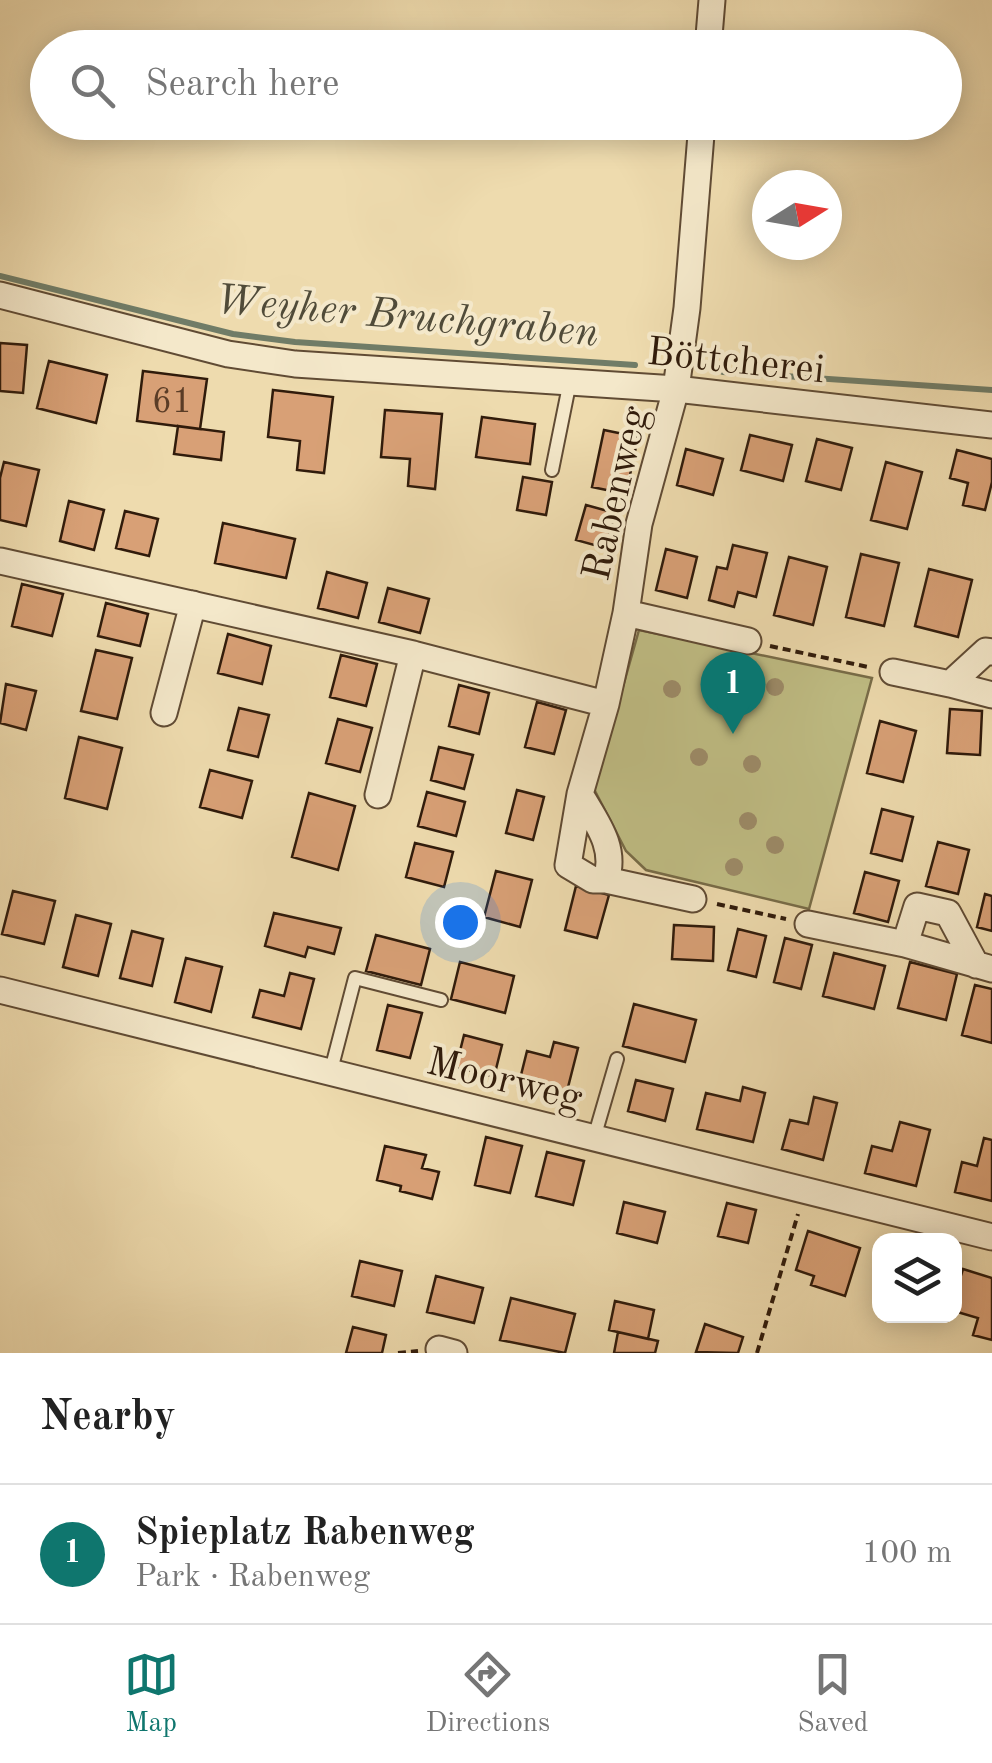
<!DOCTYPE html>
<meta charset="utf-8">
<style>
body{margin:0;font-family:"Old Standard TT",serif;background:#f6f6f6;color:#222}
.controls{position:absolute;right:30px;bottom:30px;display:grid;overflow:hidden;border-radius:20px;box-shadow:0 5px 25px #0003}
.controls button{width:90px;height:90px;display:grid;place-items:center;padding:0;border:0;border-bottom:2px solid #e0e0e0;background:#fff;color:#222;font:50px sans-serif}
.compass{position:absolute;left:752px;top:170px;width:90px;height:90px;border-radius:50%;background:#fff;box-shadow:0 5px 25px #0003;rotate:79deg}
.you{position:absolute;left:460px;top:922px;width:35px;height:35px;margin:-25px;border:8px solid #fff;border-radius:50%;background:#1a73e8;box-shadow:0 0 0 15px #1a73e833}
.badge{display:grid;place-items:center;width:65px;height:65px;border-radius:50%;background:#0f766e;color:#fff;font-size:32px;font-weight:700}
.pin{position:absolute;translate:-50% -82px;filter:drop-shadow(0 2px 5px #0008)}
.pin::after{content:'';position:absolute;top:52px;width:35px;height:30px;background:inherit;clip-path:polygon(0 0,100% 0,50% 100%)}
.list{margin:0;padding:0;list-style:none}
h2{display:flex;justify-content:space-between;align-items:center;height:130px;margin:0;padding:0 40px;font-size:42px}
h2 small{font-size:32px;font-weight:400;color:#767676}
.list li{display:grid;grid-template-columns:65px 1fr auto;gap:30px;align-items:center;box-sizing:border-box;height:140px;padding:0 40px;border-top:2px solid #e0e0e0}
.list b{display:block;font-size:38px;white-space:nowrap}
.list p{margin:0;font-size:32px;white-space:nowrap;color:#767676}
.list em{font-size:32px;font-style:normal;color:#767676}
.icon{flex:none;width:55px;height:55px;fill:none;stroke:currentColor;stroke-width:2;stroke-linecap:round;stroke-linejoin:round}
.map{position:relative;flex:none;width:992px;height:1353px;overflow:hidden}
.search{position:absolute;background:#fff;box-shadow:0 5px 25px #0003;left:30px;right:30px;top:30px;height:110px;display:flex;align-items:center;gap:25px;box-sizing:border-box;padding:0 35px;border-radius:55px;color:#767676;font-size:38px}
.sheet{height:270px;background:#fff}
nav{display:flex;justify-content:space-around;align-items:center;box-sizing:border-box;height:140px;border-top:2px solid #e0e0e0;background:#fff;font-size:28px;color:#767676}
nav a{display:grid;justify-items:center;gap:5px}
nav .on{color:#0f766e}
.map>svg:first-child{display:block}
</style>
<div class="map">
<svg width="992" height="1353" viewBox="0 0 992 1353">
<rect width="100%" height="100%" fill="#eedbae"/>
<filter id="stains"><feTurbulence type="fractalNoise" baseFrequency=".002" numOctaves="4"/><feColorMatrix values="0 0 0 0 .2 0 0 0 0 .09 0 0 0 0 .02 0 0 0 .5 -.17"/></filter>
<radialGradient id="worn" r=".72"><stop offset=".6" stop-color="#630" stop-opacity="0"/><stop offset="1" stop-color="#630" stop-opacity=".3"/></radialGradient>
<path fill="#c0be85" stroke="#786c48" stroke-width="2.5" d="M639,630L872,678L809,909L646,870L626,851L594,789Z"/>
<g fill="none" stroke-linecap="round" stroke-linejoin="round">
<path stroke="#707c67" stroke-width="6" d="M0,276L233,334L295,342L635,365
M723,372L992,390"/>
</g>
<path fill="#d8a076" stroke="#301b0b" stroke-width="2.5" d="M0,343L27,345L23,393L0,391Z
M49,361L107,375L96,423L37,408Z
M143,371L207,379L200,429L137,421Z
M273,390L333,397L324,473L297,470L300,441L268,437Z
M385,410L442,414L435,489L408,486L410,459L381,457Z
M482,417L535,424L530,464L476,457Z
M178,426L224,432L221,460L174,454Z
M604,430L638,437L626,494L592,487Z
M750,435L792,445L783,481L741,470Z
M817,439L852,448L841,490L806,481Z
M686,449L723,459L713,495L677,485Z
M957,450L992,459V482L985,510L963,505L968,483L950,478Z
M4,462L39,470L26,526L0,520V478Z
M886,462L922,472L907,529L871,520Z
M523,477L552,482L546,515L517,510Z
M69,501L104,510L94,550L60,541Z
M586,505L615,513L605,548L576,540Z
M125,511L158,519L149,556L116,548Z
M223,523L295,539L286,578L215,563Z
M733,545L767,553L756,597L738,592L734,607L709,600L717,567L727,569Z
M666,549L697,557L687,598L656,590Z
M861,554L899,563L884,626L846,617Z
M789,557L827,567L813,625L774,615Z
M929,569L972,580L958,637L915,626Z
M327,572L367,583L358,618L318,608Z
M22,584L63,594L52,636L12,626Z
M388,588L429,599L420,633L379,622Z
M106,603L148,614L140,646L98,636Z
M228,634L271,646L262,684L218,673Z
M96,650L132,658L117,719L81,711Z
M341,655L377,664L366,706L330,697Z
M6,684L36,691L26,730L0,723Z
M459,685L489,693L479,734L449,726Z
M537,702L566,710L554,754L525,747Z
M239,708L269,715L258,757L228,750Z
M950,709L982,711L980,755L947,753Z
M338,719L372,728L360,772L326,763Z
M880,721L916,731L903,782L867,773Z
M79,737L122,748L107,809L65,798Z
M439,747L473,755L464,789L431,780Z
M210,770L252,781L242,818L200,807Z
M517,790L544,797L533,840L506,833Z
M427,792L465,802L456,836L418,826Z
M309,793L355,806L338,870L292,857Z
M882,809L913,817L902,861L871,853Z
M938,842L969,850L958,894L926,886Z
M415,843L453,852L444,887L406,877Z
M496,871L532,880L520,927L484,917Z
M865,872L899,881L888,922L854,913Z
M576,886L609,895L597,938L565,930Z
M13,891L55,901L44,944L2,934Z
M985,894L992,896V931L977,927Z
M274,913L341,928L334,954L308,947L305,957L265,946Z
M76,915L111,924L98,976L63,967Z
M674,925L714,927L713,961L672,959Z
M738,929L766,936L756,977L728,970Z
M132,931L163,939L152,986L120,978Z
M376,935L430,949L421,985L366,971Z
M785,938L812,945L801,989L774,982Z
M834,953L885,966L874,1009L823,996Z
M186,958L222,967L211,1012L175,1002Z
M460,962L514,976L505,1013L451,999Z
M910,962L957,974L946,1020L898,1008Z
M290,973L314,979L301,1029L253,1017L260,990L284,996Z
M975,985L992,989V1043L962,1035Z
M634,1004L696,1020L685,1062L623,1046Z
M388,1005L422,1013L410,1058L377,1050Z
M464,1035L502,1045L494,1077L456,1067Z
M554,1042L578,1048L565,1099L518,1087L527,1051L550,1057Z
M636,1080L673,1089L665,1121L628,1111Z
M743,1087L765,1093L753,1142L697,1129L706,1093L740,1101Z
M814,1097L837,1103L823,1160L782,1149L790,1120L808,1124Z
M900,1122L930,1130L916,1186L865,1173L872,1146L892,1151Z
M486,1137L522,1146L510,1193L475,1185Z
M984,1138L992,1140V1201L955,1192L962,1162L977,1166Z
M385,1146L426,1155L422,1168L439,1172L432,1199L400,1191L401,1186L377,1180Z
M547,1152L584,1161L573,1205L536,1196Z
M624,1202L665,1212L657,1243L617,1233Z
M727,1203L756,1210L748,1243L718,1236Z
M808,1231L860,1248L845,1296L811,1285L814,1276L796,1270Z
M360,1261L402,1271L394,1306L352,1296Z
M963,1269L992,1278V1340L973,1335L978,1318L954,1311V1298Z
M436,1276L483,1288L474,1323L427,1312Z
M511,1298L575,1314L565,1353L500,1340Z
M615,1301L654,1310L648,1339L609,1330Z
M705,1324L743,1337L738,1353L696,1352Z
M353,1327L386,1335L382,1353H346Z
M618,1332L658,1341L655,1353H614Z"/>
<g fill="none" stroke-linecap="round" stroke-linejoin="round">
<g stroke="#604b34" stroke-width="16">
<path id="service" d="M552,470L570,381
M330,1074L355,978L441,1000
M594,1138L617,1059"/>
</g>
<g stroke="#604b34" stroke-width="29">
<path id="minor" d="M708,48L712,0
M0,295L228,354L295,364L676,389L992,425
M0,561L413,654L606,704
M626,613L748,641
M992,652L986,651L950,684L992,695
M893,672L950,684
M164,713L193,604
M580,794C596,822 617,847 606,880H593L568,865L580,794L606,704L626,613L639,524L676,389L687,308L702,122
M378,795L413,654
M606,880L693,899
M808,924L905,944
M976,965L948,913L917,906L905,944L992,969
M0,990L992,1237
M439,1349L454,1353"/>
</g>
<path stroke="#301b0b" stroke-width="4" stroke-dasharray="8 5" stroke-linecap="butt" d="M770,646L868,667
M717,904L786,919
M398,1353L418,1351
M757,1353L798,1214"/>
<use href="#service" stroke="#f4e8ca" stroke-width="12"/>
<use href="#minor" stroke="#f4e8ca" stroke-width="25"/>
</g>
<g fill="#9d8c69">
<circle cx="775" cy="687" r="9"/>
<circle cx="672" cy="689" r="9"/>
<circle cx="699" cy="757" r="9"/>
<circle cx="752" cy="764" r="9"/>
<circle cx="748" cy="821" r="9"/>
<circle cx="775" cy="845" r="9"/>
<circle cx="734" cy="867" r="9"/>
</g>
<g text-anchor="middle" stroke-width="8" stroke-linejoin="round" paint-order="stroke">
<g font-size="35" fill="#5a3c26">
<text x="172" y="412">61</text>
</g>
<g font-size="40" fill="#301b0b" stroke="#f4e8ca">
<text transform="translate(736 359) rotate(6)" y="14">Böttcherei</text>
<text transform="translate(614 493) rotate(-77)" y="14">Rabenweg</text>
<text transform="translate(505 1078) rotate(14)" y="14">Moorweg</text>
</g>
<g font-size="42" font-style="italic" fill="#504b39" stroke="#f4e8ca">
<text transform="translate(407 314) rotate(5)" y="15">Weyher Bruchgraben</text>
</g>
</g>
<rect width="100%" height="100%" filter="url(#stains)"/>
<rect width="100%" height="100%" fill="url(#worn)"/>
</svg>
<div class="controls">
<button><svg class="icon" aria-label="layers" viewBox="0 0 24 24"><path d="M12 4l9 5-9 5-9-5zM3 14l9 5 9-5"/></svg></button>
</div>
<svg class="compass" viewBox="-18 -18 36 36"><path d="M0-13l5 13h-10z" fill="#e53935"/><path d="M0 13l5-13h-10z" fill="#767676"/></svg>
<div class="you"></div>
<div class="pin badge" style="left:733px;top:734px">1</div>
<div class="search"><svg class="icon" aria-label="search" viewBox="0 0 24 24"><circle cx="10" cy="10" r="6"/><path d="M15 15l6 6"/></svg>Search here</div>
</div>
<section class="sheet">
<h2>Nearby<small></small></h2>
<ul class="list">
<li><span class="badge">1</span><div><b>Spieplatz Rabenweg</b><p>Park · Rabenweg</p></div><em>100 m</em></li>
</ul>
</section>
<nav>
<a class="on"><svg class="icon" aria-label="map" viewBox="0 0 24 24"><path d="M3 6l6-2 6 2 6-2v14l-6 2-6-2-6 2zM9 4v14M15 6v14"/></svg>Map</a>
<a><svg class="icon" aria-label="directions" viewBox="0 0 24 24"><path d="M12 3l9 9-9 9-9-9zM9 14v-3h6M13 9l2 2-2 2"/></svg>Directions</a>
<a><svg class="icon" aria-label="saved" viewBox="0 0 24 24"><path d="M7 4h10v16l-5-4-5 4z"/></svg>Saved</a>
</nav>
